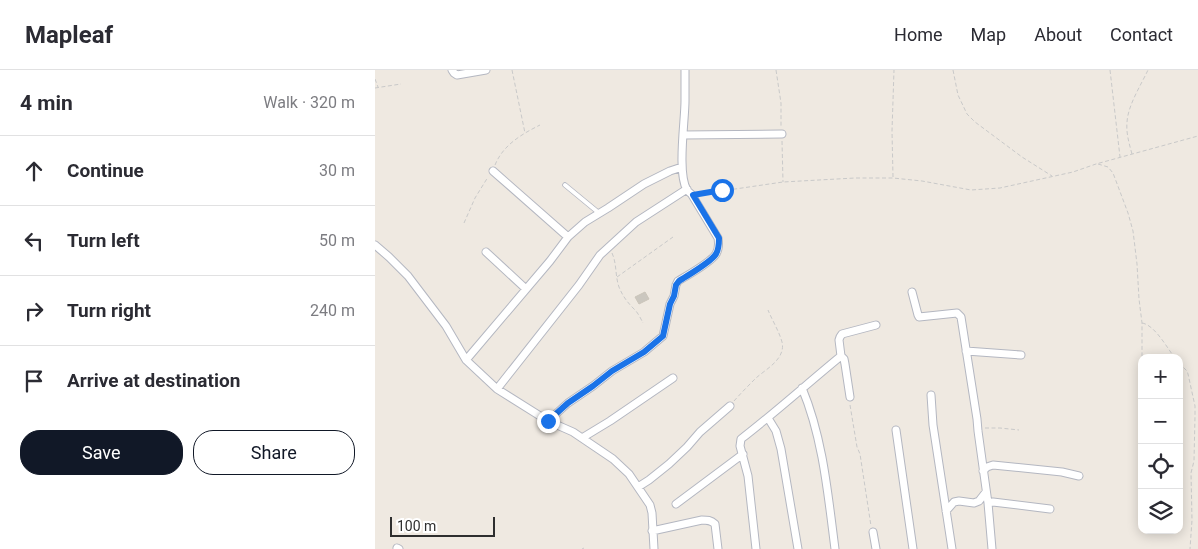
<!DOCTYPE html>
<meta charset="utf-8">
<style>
body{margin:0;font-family:Roboto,sans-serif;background:#f2f2f3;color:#2b2b33}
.controls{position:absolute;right:15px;bottom:15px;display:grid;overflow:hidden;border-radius:10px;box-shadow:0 2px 12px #0003}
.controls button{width:45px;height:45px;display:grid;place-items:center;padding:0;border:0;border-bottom:1px solid #e1e1e2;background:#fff;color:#2b2b33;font:25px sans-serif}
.scale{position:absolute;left:15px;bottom:12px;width:105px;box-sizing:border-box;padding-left:5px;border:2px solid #2e2e2e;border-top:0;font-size:14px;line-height:18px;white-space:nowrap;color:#2e2e2e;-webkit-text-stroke:4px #fff;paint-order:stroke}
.stop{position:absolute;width:15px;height:15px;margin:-11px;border:4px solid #1a73e8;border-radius:50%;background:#fff}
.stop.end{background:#1a73e8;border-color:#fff;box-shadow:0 1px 5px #0008}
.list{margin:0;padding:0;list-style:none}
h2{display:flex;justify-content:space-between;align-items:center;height:65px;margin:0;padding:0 20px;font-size:21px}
h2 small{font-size:16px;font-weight:400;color:#7c7c81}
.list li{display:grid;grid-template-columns:32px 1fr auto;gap:15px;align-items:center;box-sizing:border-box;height:70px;padding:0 20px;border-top:1px solid #e1e1e2}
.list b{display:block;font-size:19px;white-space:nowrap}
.list em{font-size:16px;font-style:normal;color:#7c7c81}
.actions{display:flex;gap:10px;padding:15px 20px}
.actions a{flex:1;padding:11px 0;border:1px solid #111827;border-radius:20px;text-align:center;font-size:18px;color:#111827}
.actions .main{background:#111827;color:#fff}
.icon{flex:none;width:28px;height:28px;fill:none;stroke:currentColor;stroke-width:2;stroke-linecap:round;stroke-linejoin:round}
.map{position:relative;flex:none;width:823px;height:479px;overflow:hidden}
header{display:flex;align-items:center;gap:30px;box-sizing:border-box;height:70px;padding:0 25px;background:#fff;border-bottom:1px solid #e1e1e2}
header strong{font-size:24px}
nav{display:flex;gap:28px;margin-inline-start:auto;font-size:18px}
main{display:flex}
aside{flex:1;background:#fff}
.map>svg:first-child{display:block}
</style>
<header>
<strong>Mapleaf</strong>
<nav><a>Home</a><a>Map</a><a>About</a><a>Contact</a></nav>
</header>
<main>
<aside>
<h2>4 min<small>Walk · 320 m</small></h2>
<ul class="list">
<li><svg class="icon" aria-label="ahead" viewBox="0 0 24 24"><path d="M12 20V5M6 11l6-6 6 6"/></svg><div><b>Continue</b></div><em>30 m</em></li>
<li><svg class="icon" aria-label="left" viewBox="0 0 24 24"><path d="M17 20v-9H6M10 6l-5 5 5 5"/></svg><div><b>Turn left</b></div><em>50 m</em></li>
<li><svg class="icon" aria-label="right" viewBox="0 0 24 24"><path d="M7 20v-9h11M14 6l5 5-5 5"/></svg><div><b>Turn right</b></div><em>240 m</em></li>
<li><svg class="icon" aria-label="arrive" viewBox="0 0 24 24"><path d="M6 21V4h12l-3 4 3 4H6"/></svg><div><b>Arrive at destination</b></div></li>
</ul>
<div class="actions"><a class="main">Save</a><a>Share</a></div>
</aside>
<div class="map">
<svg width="823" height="479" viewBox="0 0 823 479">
<rect width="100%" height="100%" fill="#efe9e1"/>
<path fill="#cbc7bf" stroke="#cbc5ba" d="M270,222L274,229L264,234L260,227Z"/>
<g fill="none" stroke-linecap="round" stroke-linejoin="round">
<g stroke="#b4b7c1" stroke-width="5.5">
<path id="lane" d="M190,115L224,143"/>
</g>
<g stroke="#b4b7c1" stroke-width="9">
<path id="street" d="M77,0L79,3L82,5L111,0
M308,65L407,64
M118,101L193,167
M0,175L14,187L33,206L71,256L91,290L122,319L173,351L198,362L238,389L254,404L275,435L277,443L279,479
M111,182L151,219
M537,222L543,245L544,247L582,243L586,247L602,349L603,361L613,433L617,479
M591,281L646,285
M91,290L175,191L193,167L210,152L233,138L269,114L295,101L307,97
M427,318C448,368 453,425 460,479
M122,319L204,215L225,185L261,152L312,119
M556,325L558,355L577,479
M475,327L470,294L469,289L466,286L464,270L465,267L467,264L501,255
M393,348L401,361L406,379L423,479
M173,351L193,333L218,316L237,301L269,282L288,266L295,234L299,226L301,215L303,211C313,205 335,193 341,184C344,179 344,174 343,168L317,125C316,123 313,122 312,120C302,103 310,51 310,31C310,21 310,10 310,0
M521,360L538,479
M207,368L235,351L298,308
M608,401L612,397L618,395L687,402L704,406
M263,417L274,410L294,394L312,377L325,362L355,336
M613,433L618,432L675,439
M301,434L368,384
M571,441L579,432L584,431L599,433L604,431L611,422
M277,461L327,450C332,450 336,450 340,454L343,479
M498,462L501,479
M22,478L24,479
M381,479L373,406L365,376L366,369C401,342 433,313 466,286"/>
</g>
<path stroke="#c9c9c9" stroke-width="1" stroke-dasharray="4 2.5" stroke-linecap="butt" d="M137,0L150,63
M401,0L406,33V57
M578,0L583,25L592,44L600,52L647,87L677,106
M735,0L745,87
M0,9L3,17
M0,18L26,14
M407,71L408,112
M757,84C754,73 751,63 752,52C753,35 766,15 773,0
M723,94L733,97L738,103L753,143L758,161L762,194L764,229L767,253V288
M120,95C128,75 147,64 165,55
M518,107L517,61L519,0
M326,124L408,112L480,108H518L547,111L596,120L625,118L698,102L721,94L823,66
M89,153L100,128L113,107
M237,183C242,194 240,206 244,217C248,227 253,233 260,240C263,243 266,249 268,253
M242,207L298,167
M767,253C780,255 792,278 800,288
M804,293L812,301L813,304L820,336V346L819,391L816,403L817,450L815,479
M767,306V318
M359,331C366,323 374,315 381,308C391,299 411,289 407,272C404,261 397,250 393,240
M475,335L482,377L485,384L496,456
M610,358H625L644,360
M207,479L209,478"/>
<use href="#lane" stroke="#fff" stroke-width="4"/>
<use href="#street" stroke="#fff" stroke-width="7"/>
</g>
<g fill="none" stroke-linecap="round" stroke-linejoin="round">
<path stroke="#1a73e8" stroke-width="6" d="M173,351L193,333L218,316L237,301L269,282L288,266L295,234L299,226L301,215L304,211C313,205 335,193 341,184C344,179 344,174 344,168L318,125L347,120"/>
</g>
</svg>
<div class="controls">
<button>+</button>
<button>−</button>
<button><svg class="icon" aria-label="locate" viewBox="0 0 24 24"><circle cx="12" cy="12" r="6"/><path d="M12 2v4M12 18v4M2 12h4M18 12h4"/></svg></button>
<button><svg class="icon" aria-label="layers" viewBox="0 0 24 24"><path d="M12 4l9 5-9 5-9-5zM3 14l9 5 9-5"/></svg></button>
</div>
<div class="scale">100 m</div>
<div class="stop" style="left:347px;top:120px"></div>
<div class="stop end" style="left:173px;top:351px"></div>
</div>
</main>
